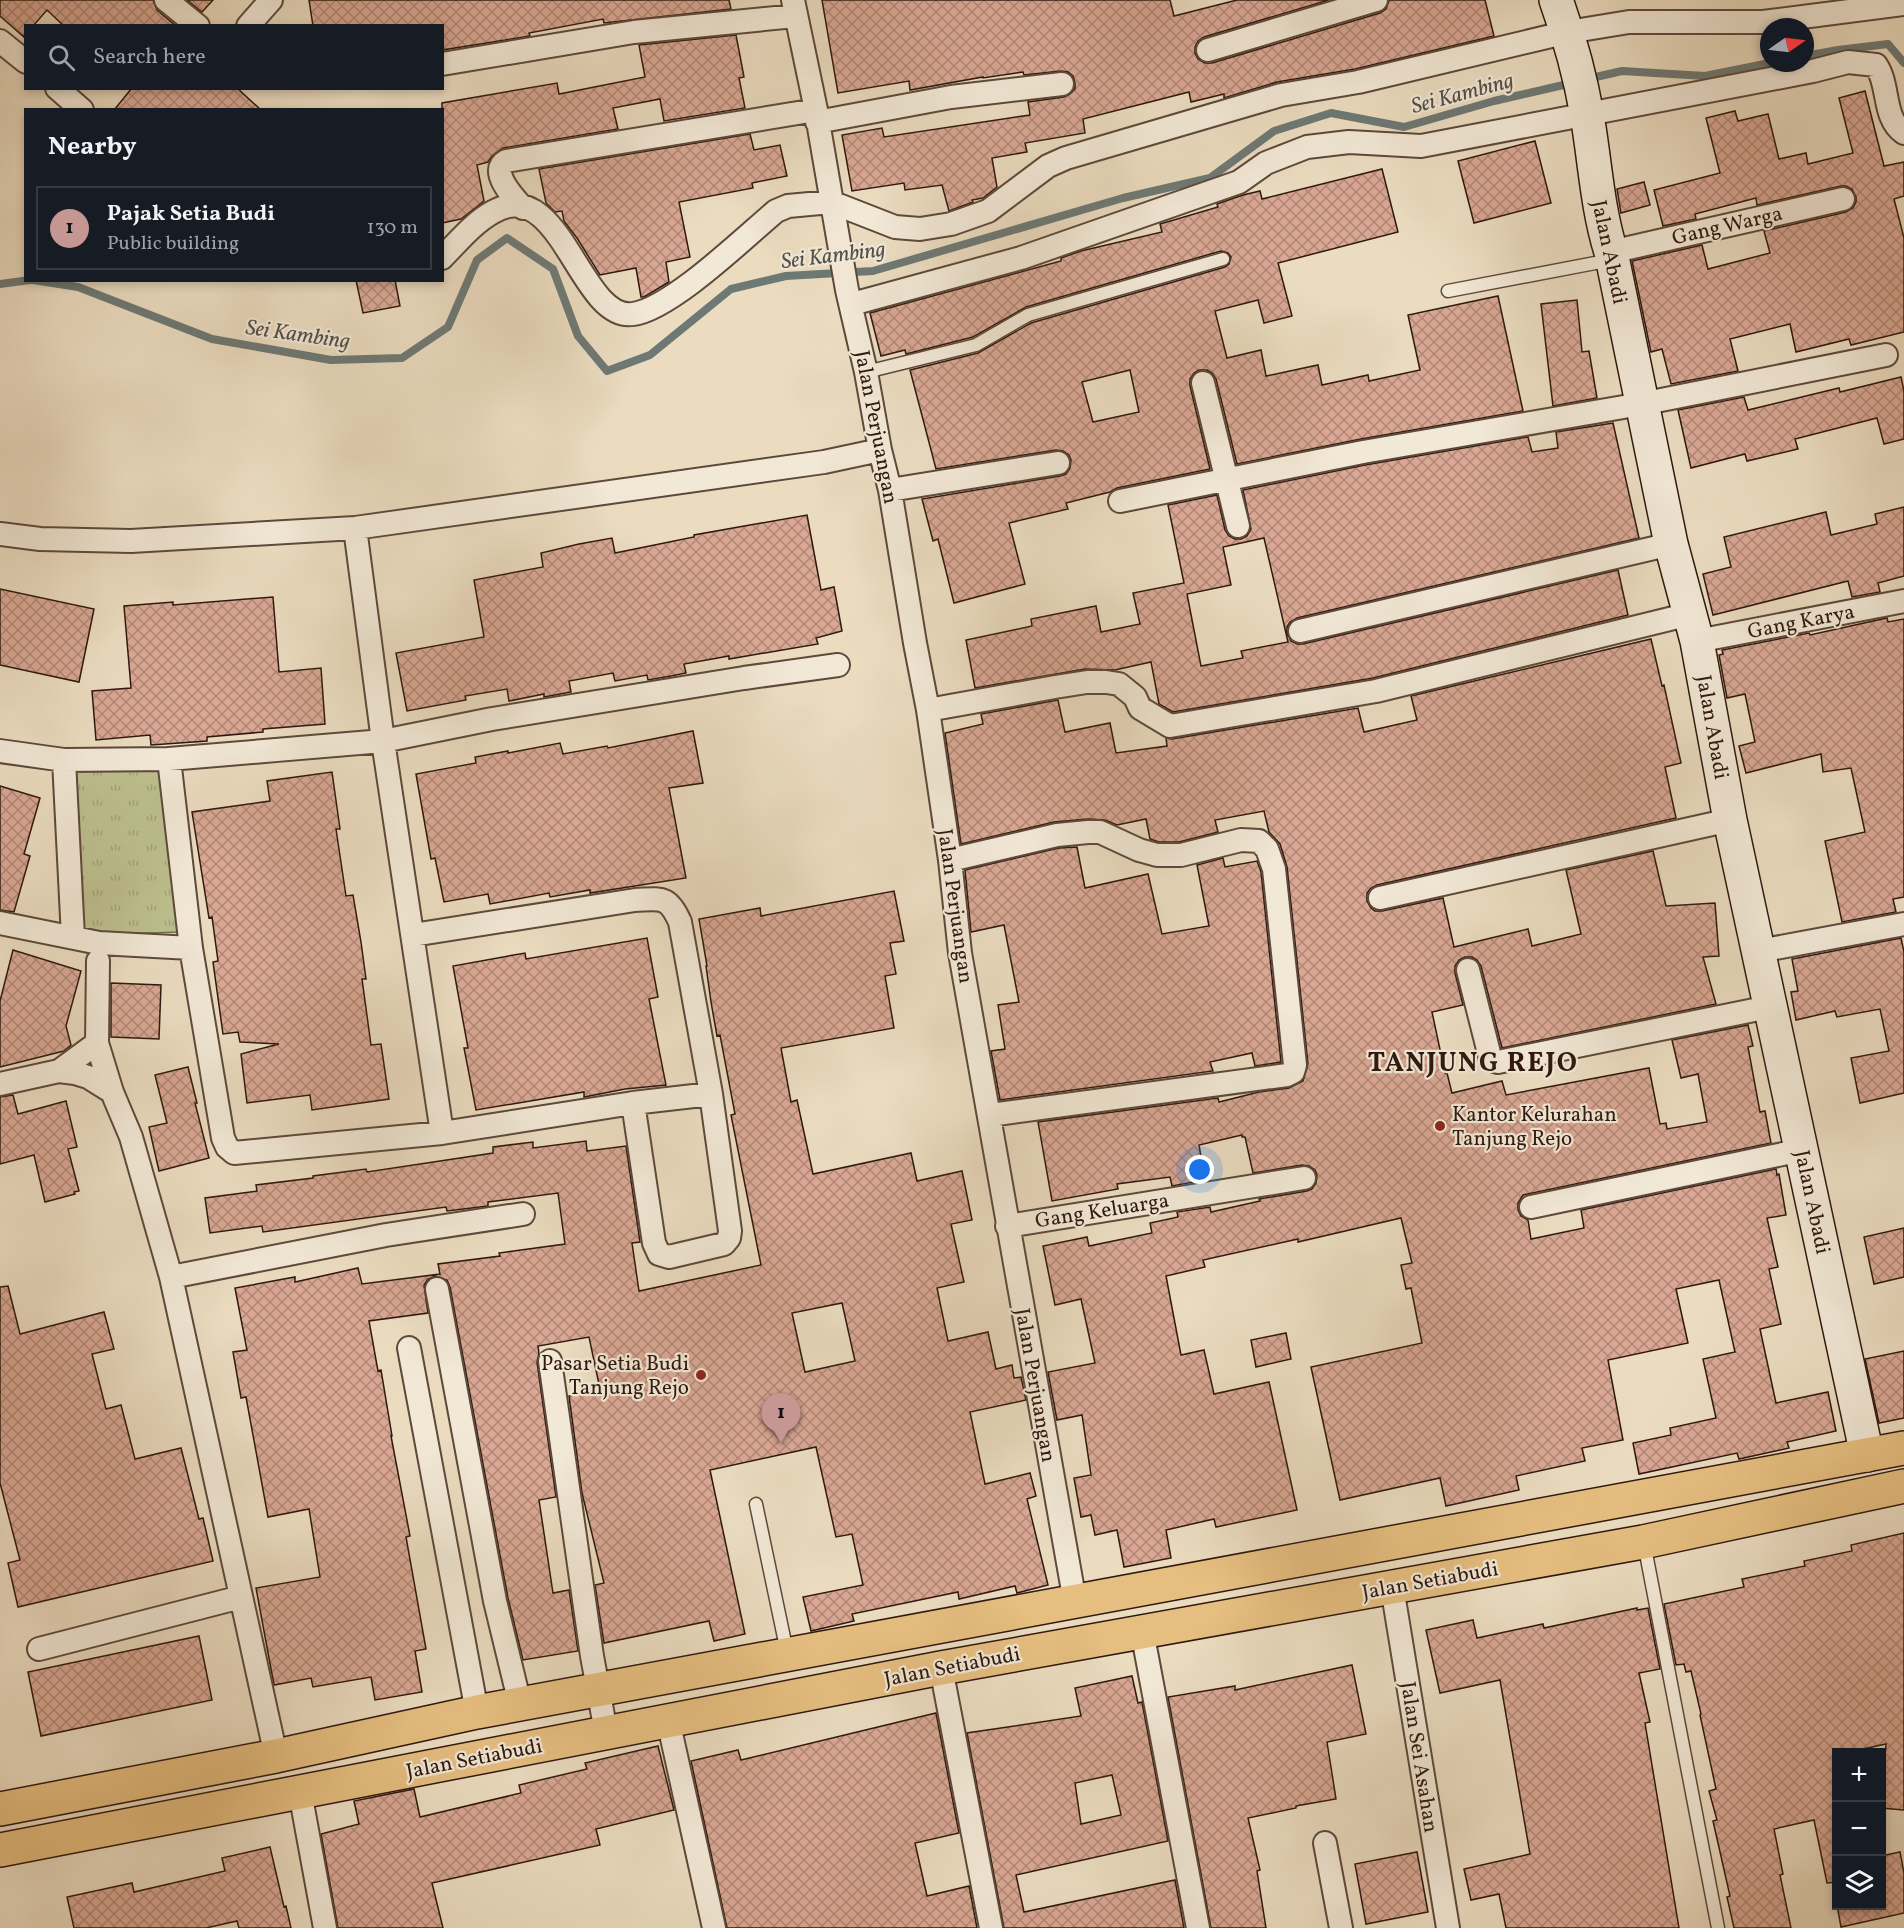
<!DOCTYPE html>
<meta charset="utf-8">
<style>
body{margin:0;font-family:Vollkorn,serif;background:#20242c;color:#f1f3f6}
.controls{position:absolute;right:18px;bottom:18px;display:grid;overflow:hidden;border-radius:0px;box-shadow:0 3px 9px #0003}
.controls button{width:54px;height:54px;display:grid;place-items:center;padding:0;border:0;border-bottom:2px solid #363941;background:#171b24;color:#f1f3f6;font:30px sans-serif}
.compass{position:absolute;left:1760px;top:18px;width:54px;height:54px;border-radius:50%;background:#171b24;box-shadow:0 3px 9px #0003;rotate:76deg}
.you{position:absolute;left:1200px;top:1170px;width:21px;height:21px;margin:-15px;border:4px solid #fff;border-radius:50%;background:#1a73e8;box-shadow:0 0 0 9px #1a73e833}
.badge{display:grid;place-items:center;width:39px;height:39px;border-radius:50%;background:#c59692;color:#111;font-size:20px;font-weight:700}
.pin{position:absolute;translate:-50% -50px;filter:drop-shadow(0 2px 3px #0008)}
.pin::after{content:'';position:absolute;top:32px;width:21px;height:18px;background:inherit;clip-path:polygon(0 0,100% 0,50% 100%)}
.list{margin:0;padding:0;list-style:none}
h2{display:flex;justify-content:space-between;align-items:center;height:78px;margin:0;padding:0 24px;font-size:26px}
h2 small{font-size:20px;font-weight:400;color:#9ea1a6}
.list li{display:grid;grid-template-columns:39px 1fr auto;gap:18px;align-items:center;box-sizing:border-box;height:84px;margin:0 12px 12px;padding:0 12px;border:2px solid #363941;border-radius:0px}
.list b{display:block;font-size:22px;white-space:nowrap}
.list p{margin:0;font-size:20px;white-space:nowrap;color:#9ea1a6}
.list em{font-size:20px;font-style:normal;color:#9ea1a6}
.icon{flex:none;width:33px;height:33px;fill:none;stroke:currentColor;stroke-width:2;stroke-linecap:round;stroke-linejoin:round}
.map{position:relative;flex:none;width:1904px;height:1928px;overflow:hidden}
.search{position:absolute;background:#171b24;box-shadow:0 3px 9px #0003;left:24px;top:24px;width:420px;height:66px;display:flex;align-items:center;gap:15px;box-sizing:border-box;padding:0 21px;border-radius:0px;color:#9ea1a6;font-size:22px}
.panel{position:absolute;background:#171b24;box-shadow:0 3px 9px #0003;left:24px;top:108px;width:420px;height:174px;border-radius:0px}
.map>svg:first-child{display:block}
</style>
<div class="map">
<svg width="1904" height="1928" viewBox="0 0 1904 1928">
<defs>
<pattern id="park-tufts" width="24" height="20" patternUnits="userSpaceOnUse" patternTransform="scale(1.5)"><rect width="24" height="20" fill="#bdbf8e"/><path d="M3 7l-1-3M5 7V3M7 7l1-3M15 17l-1-3M17 17v-4M19 17l1-3" fill="none" stroke="#a3a379"/></pattern>
<pattern id="building-cross-hatch" width="8" height="8" patternUnits="userSpaceOnUse" patternTransform="scale(1.5)"><rect width="8" height="8" fill="#d9a793"/><path d="M0 0l8 8M0 8l8-8" fill="none" stroke="#b08776"/></pattern>
</defs>
<rect width="100%" height="100%" fill="#ebdcc0"/>
<filter id="stains"><feTurbulence type="fractalNoise" baseFrequency=".00333" numOctaves="4"/><feColorMatrix values="0 0 0 0 .2 0 0 0 0 .09 0 0 0 0 .02 0 0 0 .5 -.17"/></filter>
<radialGradient id="worn" r=".72"><stop offset=".6" stop-color="#630" stop-opacity="0"/><stop offset="1" stop-color="#630" stop-opacity=".3"/></radialGradient>
<path fill="url(#park-tufts)" stroke="#766c4e" stroke-width="1.5" d="M163,761L182,932L78,935L65,766Z"/>
<g fill="none" stroke-linecap="round" stroke-linejoin="round">
<path stroke="#6e7975" stroke-width="8" d="M1805,56L1838,50L1888,44L1904,63
M1587,79L1622,71L1705,76L1770,63
M33,280L78,287L212,339L331,360L402,358L448,327L477,260L507,238L553,269L578,336L607,371L650,355L731,289L786,276L873,271L1123,198L1210,178L1274,131L1331,113L1404,127L1494,101L1572,83
M0,284L30,280"/>
</g>
<path fill="url(#building-cross-hatch)" stroke="#2e180f" stroke-width="1.5" fill-rule="evenodd" d="M0,0H153L157,10L176,26H64L47,10L33,26H26L24,37L0,16Z
M187,0H213L202,12Z
M309,0H729L731,9L604,23L603,19L529,33L530,36L442,50V26H313Z
M822,0H1170L1174,16L1237,0H1329L1204,37L1198,41L1195,47V53L1198,59L1205,63H1212L1380,13L1386,9L1389,0H1485L1494,36L1355,69L1277,82L1224,98V94L1191,102L1189,92L1083,119L1085,133L1025,143L1027,152L992,158L997,187L983,198L972,200L973,202L949,211L942,185L905,190L904,183L852,191L842,135L882,128L884,137L1030,115L1028,102L1064,97L1070,94L1075,89V83L1073,76L1068,72L1061,71L1024,75L1023,72L983,78V77L910,90L909,81L838,93Z
M736,35L744,77L739,78L745,108L664,121L660,99L613,108L618,129L503,148L492,156L488,162L477,165L484,201L461,219L442,223V103L557,83L559,94L645,77L639,45Z
M132,88H237L261,110H114Z
M1865,91L1884,166L1904,162V196L1894,199L1904,238V332L1851,345L1849,339L1796,352L1790,324L1730,339L1738,371L1671,384L1662,349L1651,352L1632,261L1702,245L1708,269L1770,253L1764,231L1846,212L1853,208L1856,202V197L1852,189L1846,186H1841L1757,205L1756,198L1695,214L1696,219L1663,226L1654,190L1720,173L1706,118L1735,111L1738,121L1768,114L1779,159L1806,153L1808,164L1853,153L1839,98Z
M750,134L754,150L780,145L787,176L752,183L753,188L679,202L690,257L666,262L669,282L644,297H641L636,268L600,275L577,238L564,221L562,211L555,212L546,203L539,169Z
M1535,141L1551,203L1474,223L1458,161Z
M1382,169L1398,232L1278,263L1292,316L1264,323L1258,300L1215,311L1227,358L1261,350L1266,376L1318,365L1322,385L1368,375L1369,381L1420,370L1408,315L1498,296L1523,411L1361,439L1237,464L1216,379L1212,373L1207,370H1199L1194,373L1190,379V386L1210,469L1117,488L1110,492L1066,503L1068,509L1009,523L1025,584L954,603L938,539L933,541L922,499L1060,476L1066,474L1070,468L1071,460L1069,455L1063,451L1056,450L936,469L910,370L978,353L1031,323L1225,267L1229,264L1231,257L1228,253L1221,251L1026,307L973,337L906,354L905,350L881,356L870,313L1061,261V258L1081,251L1162,232L1160,224L1218,207L1217,204L1243,195L1260,191L1262,199ZM1130,370L1139,412L1093,422L1082,382Z
M1644,182L1650,205L1621,213L1617,189Z
M356,280H395L400,306L363,313Z
M1577,300L1582,352L1589,351L1597,398L1553,406L1541,304Z
M1901,377L1904,391V439L1884,444L1877,418L1795,439L1798,449L1747,461L1745,454L1691,468L1678,410L1744,397L1748,410L1839,388L1840,392Z
M1613,423L1639,538L1297,618L1290,622L1287,627V633L1291,641L1297,644H1303L1618,570L1628,615L1373,678L1173,712L1159,704L1151,662L1115,670L1085,669L975,688L966,640L1032,626L1031,619L1096,606L1101,632L1140,624L1133,593L1184,583L1168,505L1217,495L1225,530L1229,536L1235,539H1241L1247,536L1251,529L1243,490L1365,465L1528,437L1532,452L1558,448L1556,432ZM1264,538L1288,642L1241,651L1243,658L1201,666L1187,594L1231,585L1223,547Z
M1904,507V576L1878,583L1880,592L1852,597L1848,581L1713,615L1703,574L1731,567L1724,537L1826,512L1831,535L1877,524L1875,514Z
M807,515L821,590L834,587L842,631L816,638L818,644L729,659V656L684,664L686,673L671,676L648,680L647,675L615,681L613,673L569,681L571,692L544,697V694L509,701L507,689L465,696L466,700L407,711L396,653L484,637L474,580L543,567L541,553L579,544L612,538L615,553L694,537V535Z
M0,589L94,609L79,682L0,665Z
M273,597L279,672L321,668L325,724L263,729V732L207,737V741L151,745L150,735L96,740L92,691L131,688L124,606L173,602V605Z
M1887,618L1888,622L1904,619V897L1893,899L1896,912L1842,922L1825,841L1865,832L1851,768L1823,772L1821,754L1746,773L1739,746L1755,742L1745,694L1727,698L1719,655L1723,654L1722,650L1809,633L1810,635Z
M1651,639L1662,686L1664,685L1681,763L1665,767L1676,818L1377,885L1371,888L1367,893V901L1371,908L1375,911H1382L1443,898L1454,947L1528,929L1532,946L1581,934L1566,870L1653,851L1666,906L1715,903L1719,956L1703,957L1716,1004L1502,1048L1481,966L1477,960L1472,957H1465L1459,960L1455,966V973L1463,1005L1432,1012L1445,1073H1447L1452,1093L1502,1081L1506,1095L1649,1068L1660,1124L1666,1123L1667,1129L1707,1122L1698,1074L1681,1078L1672,1040L1748,1025L1753,1046L1748,1047L1760,1112L1765,1111L1771,1143L1523,1195L1518,1203V1210L1521,1216L1528,1220L1531,1239L1584,1228L1581,1210L1776,1169L1777,1175L1779,1174L1786,1215L1767,1218L1778,1267L1769,1269L1781,1324L1760,1329L1776,1403L1828,1392L1836,1431L1787,1442L1789,1448L1739,1459L1737,1453L1639,1474L1633,1443L1671,1435L1670,1428L1716,1418L1703,1359L1735,1352L1719,1280L1676,1289L1688,1343L1608,1360L1623,1440L1582,1448L1585,1461L1516,1476L1519,1490L1446,1506L1440,1478L1340,1500L1311,1367L1422,1343L1411,1288L1406,1289L1401,1265L1412,1263L1401,1218L1298,1242V1239L1203,1260L1205,1267L1166,1276L1181,1355L1204,1350L1214,1394L1269,1382L1297,1510L1216,1527L1214,1519L1166,1530L1171,1558L1124,1567L1117,1530L1095,1535L1091,1515L1081,1517L1074,1478L1091,1475L1082,1415L1057,1420L1048,1372L1095,1363L1081,1299L1055,1305L1043,1246L1087,1237L1089,1246L1152,1233L1150,1223L1178,1217L1177,1212L1210,1207L1211,1212L1260,1201L1259,1199L1307,1191L1312,1189L1316,1183L1317,1175L1315,1170L1309,1166L1302,1165L1253,1173L1245,1137H1242V1135L1199,1145L1205,1180L1172,1186L1170,1177L1117,1184L1118,1189L1052,1201L1038,1122L1218,1098L1219,1102L1259,1092L1289,1088L1303,1081L1308,1064L1287,867L1280,844L1269,832L1264,811L1215,820L1218,832L1179,842H1159L1150,839L1146,819L1117,825L1105,820L1088,819L1054,822L961,844L945,733L983,724L981,714L1058,700L1065,732L1110,723L1116,753L1167,746L1166,738L1172,739L1358,708L1364,732L1417,720L1411,696Z
M693,731L703,783L669,788L686,878L590,893V890L550,897L549,893L490,904L488,894L444,902L435,858L431,859L416,774L476,763L475,757L508,751V753L560,743L563,754L607,746L608,748Z
M332,772L340,829H336L346,896L353,895L361,942L366,979H362L371,1045L381,1044L389,1099L312,1110L310,1095L247,1103L241,1054L279,1044L240,1042L238,1032L223,1034L213,962L218,961L212,917L209,918L192,812L270,801L267,781Z
M0,786L40,798L24,854L30,856L14,912L0,910Z
M1077,847L1085,888L1148,874L1162,934L1209,926L1197,865L1223,858L1225,867L1257,861L1261,872L1281,1062L1255,1066L1252,1053L1210,1062L1213,1071L1000,1100L991,1051L1005,1049L998,1005L1019,1002L1004,925L971,932L965,870L1059,848Z
M894,891L904,941L890,943L896,974L885,976L894,1028L781,1048L791,1102L797,1100L813,1174L911,1153L917,1181L962,1171L972,1220L951,1224L964,1282L937,1288L948,1341L988,1332L996,1369L1012,1365L1014,1378L1021,1377L1026,1400L970,1412L985,1484L1030,1473L1036,1496L1027,1499L1048,1585L1017,1593L1015,1586L959,1599L958,1592L852,1614L854,1621L811,1631L803,1597L863,1585L852,1534L836,1537L816,1447L710,1470L745,1634L714,1641L709,1621L604,1643L595,1585L604,1583L582,1493L569,1396L600,1389L589,1337L538,1346L539,1354L537,1362L556,1497L539,1500L553,1593L569,1590L578,1651L523,1660L508,1598L450,1287L447,1280L435,1276L428,1279L424,1285L428,1313L369,1321L378,1371L381,1370L392,1436H391L410,1536L406,1537L426,1649L415,1651L422,1692L375,1700L371,1677L313,1687L311,1678L274,1685L256,1588L320,1577L309,1509L268,1517L246,1397L241,1398L233,1352L247,1350L235,1288L295,1277V1282L358,1268L362,1284L440,1274L438,1264L500,1256L499,1253L565,1244L558,1193L488,1202V1206L447,1211L446,1207L263,1232L262,1226L210,1233L205,1198L257,1191L256,1185L313,1178V1176L366,1169L367,1172L493,1153V1147L533,1142V1148L586,1141L587,1151L626,1146L640,1242L632,1243L639,1291L761,1265L731,1115L735,1114L720,1035L717,1036L711,1002L706,966H707L699,919L760,908L761,916ZM842,1303L855,1361L805,1372L792,1313Z
M647,938L658,997L649,999L666,1085L625,1089L584,1097V1092L476,1110L464,1048H468L453,966L525,953L526,959Z
M1901,938L1904,952V1093L1860,1103L1851,1058L1889,1051L1880,1009L1837,1017L1835,1011L1796,1020L1791,992L1798,991L1792,959Z
M13,950L81,971L66,1026L71,1045L64,1051L0,1067V1001Z
M111,983L161,985L159,1039L111,1037Z
M188,1067L197,1103H195L209,1158L159,1171L149,1127L167,1123L155,1075Z
M13,1095L18,1114L66,1101L77,1147L68,1149L79,1191L74,1192L75,1194L45,1202L34,1155L0,1164V1097Z
M1904,1228V1277L1874,1284L1864,1237Z
M8,1286L20,1334L104,1312L114,1349L92,1354L106,1409L121,1405L135,1459L181,1448L199,1519L203,1518L213,1561L18,1607L8,1563L20,1560L0,1483V1287Z
M1286,1333L1291,1359L1256,1367L1251,1340Z
M1904,1351V1418L1879,1423L1865,1359Z
M1904,1533V1810L1881,1808L1886,1744L1849,1752H1836V1882L1827,1883L1814,1820L1774,1829L1783,1874L1780,1875L1791,1928H1734L1727,1897L1730,1896L1713,1821L1717,1820L1709,1791L1716,1789L1700,1715L1701,1714L1691,1671L1686,1672L1684,1664L1676,1665L1664,1604L1744,1587L1742,1579L1805,1566L1804,1561L1852,1551L1851,1545Z
M1637,1608V1610L1648,1608L1660,1669L1639,1673L1650,1722L1645,1723L1679,1928H1506L1499,1894L1471,1900L1464,1869L1530,1854L1500,1680L1440,1693L1426,1630L1473,1620L1477,1638L1543,1624L1544,1628Z
M199,1636L212,1700L41,1736L28,1672Z
M1352,1665L1366,1734L1327,1742L1336,1799L1296,1806V1808L1248,1818L1260,1870L1257,1871L1266,1928H1211L1168,1697L1235,1686V1690Z
M1132,1676L1138,1703L1142,1702L1168,1841L1016,1875L1024,1912L1175,1880L1184,1928H1004L967,1733L1081,1716L1075,1688ZM1112,1775L1121,1815L1081,1824L1075,1783Z
M936,1713L959,1833L915,1843L927,1896L969,1886L977,1928H727L691,1761L738,1750L741,1760Z
M658,1746L674,1810L596,1829L600,1845L432,1883L443,1928H338L321,1834L359,1824L354,1801L414,1789L420,1817L521,1793L519,1785L587,1769L585,1763Z
M270,1847L284,1907L286,1906L291,1928H239L237,1921L206,1928H74L67,1897L132,1883L134,1892L225,1871L222,1858Z
M1417,1852L1428,1912L1366,1924L1355,1864Z
M1900,1852L1904,1873V1913L1841,1927L1837,1905H1881V1856Z"/>
<g fill="none" stroke-linecap="round" stroke-linejoin="round">
<g stroke="#5d493b" stroke-width="15">
<path id="lane" d="M1448,291L1611,260
M866,372L976,345L1028,315L1223,259
M756,1504L787,1652
M1644,1543L1718,1928"/>
</g>
<g stroke="#5d493b" stroke-width="26">
<path id="street" d="M166,0L198,26
M793,0L816,110L847,290L866,372L880,450L890,490L915,643L928,710L950,860L960,953L1075,1602
M248,26L271,0
M0,41L26,62
M1208,50L1376,0
M442,64L634,32L795,16
M57,88L82,110
M817,122L951,97L1062,84
M523,208C515,199 488,171 506,161L816,110
M1611,252L1843,199
M442,258C458,242 473,223 493,212C561,173 580,322 633,314C671,309 745,237 776,211L788,206L831,202L895,227L920,229L951,224L988,211L1048,166L1066,158L1281,95L1358,82L1568,32L1629,22H1763L1904,4
M852,304L1021,258L1239,182L1266,163L1307,147L1349,142L1421,146L1813,71L1848,62L1876,65C1890,85 1882,118 1904,133
M1203,383L1238,526
M890,490L1058,463
M1120,501L1363,452L1641,404L1886,355
M355,528L383,741L442,1133
M0,534L40,539L131,541L355,528L824,462L880,450
M1300,631L1671,544
M1697,641L1904,601
M928,710L1055,687L1087,682H1106L1119,684L1135,697L1140,708L1170,726L1376,691L1690,614
M0,751L64,760L169,759L383,741L492,719L744,678L838,665
M169,759L191,948L223,1138L227,1147L234,1153L442,1133L633,1103L711,1094
M64,760L73,937
M950,860L1057,835L1088,832H1100L1139,850L1157,855H1181L1241,840L1259,841L1267,849L1274,869L1295,1065L1293,1072L1287,1075L990,1115
M1380,898L1730,820
M0,923L99,943L191,948
M413,935L635,900C661,899 668,895 680,922L711,1094L730,1231L729,1238L724,1244L669,1257L659,1254L654,1243L633,1103
M1759,951L1904,924
M1468,970L1489,1053L1491,1060L1498,1062L1769,1007
M97,1043L112,1092
M59,1071L97,1043L98,961
M0,1084L59,1071L75,1073L88,1077L112,1092L131,1137L171,1277L276,1756
M1531,1207L1802,1150
M1007,1226L1304,1178
M171,1277L386,1235L523,1214
M437,1289L495,1601L520,1704
M409,1348L477,1712
M550,1361L592,1656L606,1732
M1392,1587L1448,1928
M1142,1631L1198,1928
M39,1649L241,1597
M941,1668L991,1928
M668,1720L714,1928
M300,1792L325,1928
M1325,1843L1341,1928"/>
</g>
<g stroke="#2e180f" stroke-width="36">
<path id="secondary" d="M1556,0C1570,39 1580,75 1587,115C1595,161 1597,207 1611,252L1671,544L1697,641L1730,820L1867,1455"/>
</g>
<g stroke="#2e180f" stroke-width="36">
<path id="primary" d="M0,1809L276,1756L477,1712L1904,1448
M0,1850L941,1668L1643,1542L1904,1486"/>
</g>
<use href="#lane" stroke="#f2e8d6" stroke-width="12"/>
<use href="#street" stroke="#f2e8d6" stroke-width="22"/>
<use href="#secondary" stroke="#f2e8d6" stroke-width="33"/>
<use href="#primary" stroke="#e6be80" stroke-width="33"/>
</g>
<g fill="#8f2418" stroke="#f2e8d6" stroke-width="2">
<circle cx="1440" cy="1126" r="6"/>
<circle cx="701" cy="1375" r="6"/>
</g>
<g text-anchor="middle" stroke-width="4.5" stroke-linejoin="round" paint-order="stroke">
<g font-size="21" fill="#2e180f" stroke="#f2e8d6">
<text transform="translate(1727 225) rotate(-13)" y="7">Gang Warga</text>
<text transform="translate(1610 252) rotate(78)" y="7">Jalan Abadi</text>
<text transform="translate(877 427) rotate(79)" y="7">Jalan Perjuangan</text>
<text transform="translate(1801 621) rotate(-11)" y="7">Gang Karya</text>
<text transform="translate(1713 727) rotate(80)" y="7">Jalan Abadi</text>
<text transform="translate(956 906) rotate(82)" y="7">Jalan Perjuangan</text>
<text transform="translate(1813 1202) rotate(78)" y="7">Jalan Abadi</text>
<text transform="translate(1102 1210) rotate(-9)" y="7">Gang Keluarga</text>
<text transform="translate(1036 1385) rotate(80)" y="7">Jalan Perjuangan</text>
<text transform="translate(1430 1580) rotate(-10)" y="7">Jalan Setiabudi</text>
<text transform="translate(952 1666) rotate(-11)" y="7">Jalan Setiabudi</text>
<text transform="translate(1420 1757) rotate(81)" y="7">Jalan Sei Asahan</text>
<text transform="translate(474 1758) rotate(-11)" y="7">Jalan Setiabudi</text>
</g>
<g font-size="21" fill="#2e180f" stroke="#f2e8d6" text-anchor="start">
<text x="1452" y="1121">Kantor Kelurahan<tspan x="1452" dy="24">Tanjung Rejo</tspan></text>
<text x="689" y="1370" text-anchor="end">Pasar Setia Budi<tspan x="689" dy="24">Tanjung Rejo</tspan></text>
</g>
<g font-size="22" font-style="italic" fill="#53514a" stroke="#f2e8d6">
<text transform="translate(1462 92) rotate(-15)" y="8">Sei Kambing</text>
<text transform="translate(833 254) rotate(-7)" y="8">Sei Kambing</text>
<text transform="translate(298 333) rotate(8)" y="8">Sei Kambing</text>
</g>
<g font-size="27" font-weight="bold" letter-spacing="1.5" fill="#2e180f" stroke="#f2e8d6">
<text x="1473" y="1071">TANJUNG REJO</text>
</g>
</g>
<rect width="100%" height="100%" filter="url(#stains)"/>
<rect width="100%" height="100%" fill="url(#worn)"/>
</svg>
<div class="controls">
<button>+</button>
<button>−</button>
<button><svg class="icon" aria-label="layers" viewBox="0 0 24 24"><path d="M12 4l9 5-9 5-9-5zM3 14l9 5 9-5"/></svg></button>
</div>
<svg class="compass" viewBox="-18 -18 36 36"><path d="M0-13l5 13h-10z" fill="#e53935"/><path d="M0 13l5-13h-10z" fill="#9ea1a6"/></svg>
<div class="you"></div>
<div class="pin badge" style="left:781px;top:1443px">1</div>
<div class="search"><svg class="icon" aria-label="search" viewBox="0 0 24 24"><circle cx="10" cy="10" r="6"/><path d="M15 15l6 6"/></svg>Search here</div>
<section class="panel">
<h2>Nearby<small></small></h2>
<ul class="list">
<li><span class="badge">1</span><div><b>Pajak Setia Budi</b><p>Public building</p></div><em>130 m</em></li>
</ul>
</section>
</div>
